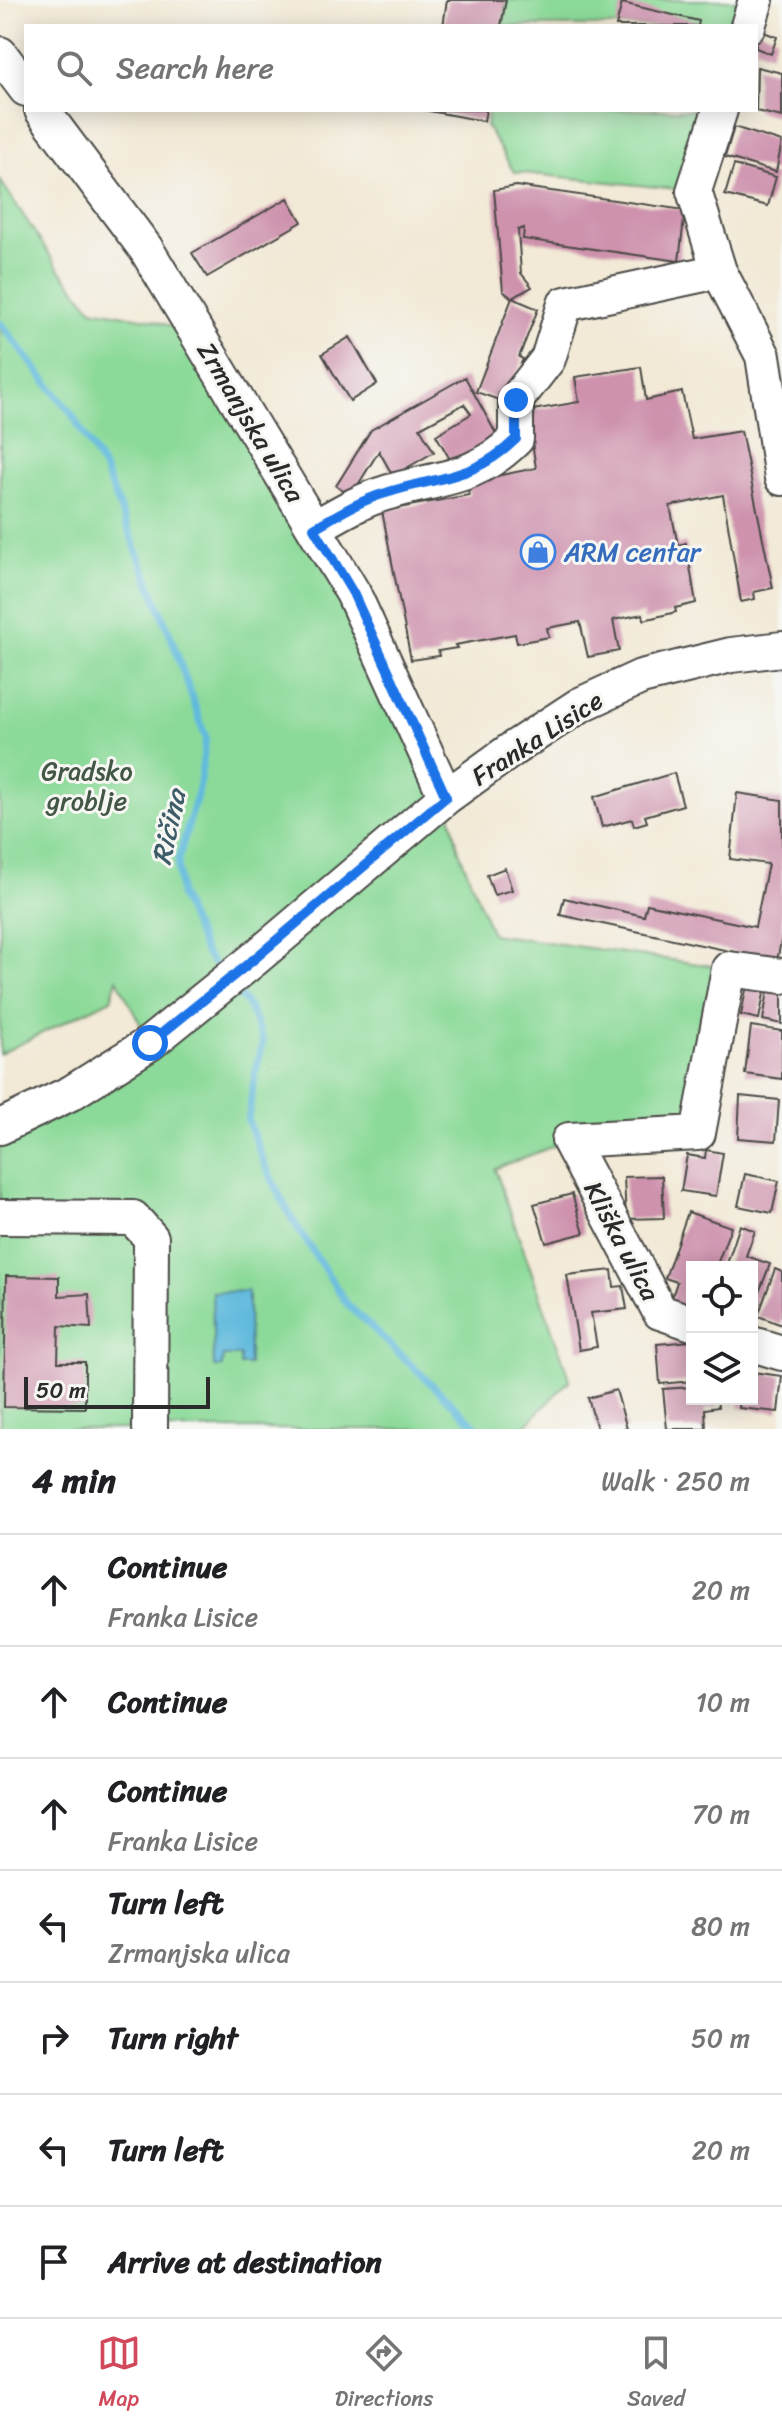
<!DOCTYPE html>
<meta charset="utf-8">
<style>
body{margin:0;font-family:Sriracha,sans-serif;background:#f6f6f6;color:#202124}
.controls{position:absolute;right:24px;bottom:24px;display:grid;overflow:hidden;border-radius:0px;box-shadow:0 4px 20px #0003}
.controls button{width:72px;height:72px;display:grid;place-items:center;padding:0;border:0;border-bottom:2px solid #e0e0e0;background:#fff;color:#202124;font:40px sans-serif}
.scale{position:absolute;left:24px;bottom:20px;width:186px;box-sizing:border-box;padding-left:8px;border:4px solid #2b2b2b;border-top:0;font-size:22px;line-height:28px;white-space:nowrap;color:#2b2b2b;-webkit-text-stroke:6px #f6f6f2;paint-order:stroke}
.stop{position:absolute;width:24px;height:24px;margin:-18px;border:6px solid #1a73e8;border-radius:50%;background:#fff}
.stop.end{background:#1a73e8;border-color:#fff;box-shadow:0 2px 8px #0008}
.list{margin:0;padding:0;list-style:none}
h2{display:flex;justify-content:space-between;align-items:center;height:104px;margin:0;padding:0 32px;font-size:34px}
h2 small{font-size:26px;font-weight:400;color:#757577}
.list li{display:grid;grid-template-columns:52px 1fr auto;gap:24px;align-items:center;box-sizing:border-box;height:112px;padding:0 32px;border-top:2px solid #e0e0e0}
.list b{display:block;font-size:30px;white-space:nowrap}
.list p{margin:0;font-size:26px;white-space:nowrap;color:#757577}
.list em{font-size:26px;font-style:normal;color:#757577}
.icon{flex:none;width:44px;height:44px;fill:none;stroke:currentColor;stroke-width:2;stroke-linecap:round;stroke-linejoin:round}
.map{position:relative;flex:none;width:782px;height:1429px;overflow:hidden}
.search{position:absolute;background:#fff;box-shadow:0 4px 20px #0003;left:24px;right:24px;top:24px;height:88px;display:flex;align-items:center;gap:20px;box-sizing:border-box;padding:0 28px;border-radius:0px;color:#757577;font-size:30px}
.sheet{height:888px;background:#fff}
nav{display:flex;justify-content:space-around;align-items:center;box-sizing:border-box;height:112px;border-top:2px solid #e0e0e0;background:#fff;font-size:22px;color:#757577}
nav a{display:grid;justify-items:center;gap:4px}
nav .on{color:#d1495b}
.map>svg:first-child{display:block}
</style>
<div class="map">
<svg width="782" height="1429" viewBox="0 0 782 1429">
<rect width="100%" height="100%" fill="#f6f6f2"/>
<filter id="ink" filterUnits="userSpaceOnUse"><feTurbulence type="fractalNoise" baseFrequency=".0125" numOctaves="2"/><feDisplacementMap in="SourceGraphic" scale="16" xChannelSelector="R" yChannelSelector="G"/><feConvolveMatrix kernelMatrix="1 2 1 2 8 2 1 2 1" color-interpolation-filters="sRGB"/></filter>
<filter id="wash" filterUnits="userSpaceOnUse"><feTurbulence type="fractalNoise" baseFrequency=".006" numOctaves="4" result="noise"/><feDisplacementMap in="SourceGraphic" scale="32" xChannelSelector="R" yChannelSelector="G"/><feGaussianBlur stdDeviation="1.8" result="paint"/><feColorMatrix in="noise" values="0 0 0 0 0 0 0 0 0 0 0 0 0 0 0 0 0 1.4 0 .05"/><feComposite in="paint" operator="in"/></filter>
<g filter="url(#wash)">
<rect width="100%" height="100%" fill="#f2e9d6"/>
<path fill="#8cda99" stroke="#5c8262" stroke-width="2" d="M507,0H756L748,26H503Z
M489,110H720L694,191L514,172L486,126Z
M0,180L59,269L92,309L153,320L200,336L446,797L459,851L492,934L782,976L729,969L698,1133L569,1140L495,1169L570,1380L522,1429H0V1127L150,1043L117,979L111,999L0,1054Z"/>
<path fill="#60badd" stroke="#467284" stroke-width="2" d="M248,1291L249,1365H240V1356H223L222,1367H214L212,1292Z"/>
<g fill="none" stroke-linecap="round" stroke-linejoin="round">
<path stroke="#60badd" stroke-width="7" d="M0,323L71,413L104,469L170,634L206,738L199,789L178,860L180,895L205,953L223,975
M233,988L249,1007L263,1041L255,1074L248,1120L263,1161L290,1216L347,1304L479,1429"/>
</g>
<g id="blocks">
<path fill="#ce92ad" d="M447,0H506L501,26H443Z
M622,3L699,21L698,26H616Z
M756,29L777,37L771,54L756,48Z
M757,67L782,73V117L756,111Z
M424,110H486L484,121Z
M734,127L782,142L776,172L725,157Z
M734,165L776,177L768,206L725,195Z
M516,186L685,210L679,261L523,239L524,228L518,230L521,273L532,287L512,298L503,291L494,190Z
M288,198L302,222L207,277L192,253Z
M512,298L538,309L519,357L523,359L505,402L476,392Z
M350,337L377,384L350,401L322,354Z
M641,367L646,400L682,392L692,439L741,431L773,588L754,592L755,599L741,602L723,495L670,506L678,545L686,543L696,603L675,608L676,612L644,620L643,614L613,620L619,651L588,657L580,622L547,628L549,637L517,643L515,634L455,645L457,648L438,651L439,656L411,660L382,511L469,495L467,482L536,468L527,411L579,402L575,377Z
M465,377L500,441L455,468L436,435L471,414L464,404L420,428L434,452L393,476L379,451L351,496L336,486L371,430Z
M674,773L683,805L645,816L647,822L634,826L632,819L602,827L594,797Z
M737,793L782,800V936L777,961L560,915L564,898L644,916L647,904L755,927L768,864L730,859Z
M505,868L512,890L494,895L487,875Z
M748,980L766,984L759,1019L741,1015Z
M769,985L782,987V1024L763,1020Z
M751,1026L782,1031V1079L745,1074Z
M740,1096L779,1100L776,1141L738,1138Z
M706,1150L723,1153L716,1196L681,1191L687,1155L705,1158Z
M745,1174L779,1181L772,1213L738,1206Z
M662,1176L664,1218L626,1219L624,1177Z
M572,1194L584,1233L546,1243L534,1204Z
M688,1212L731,1227L716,1267H692V1312L670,1303L677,1282L665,1278Z
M740,1225L755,1231L746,1256L770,1264L752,1311V1267H726Z
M775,1269L782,1272V1325L758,1316Z
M612,1270L614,1287L623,1286L627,1309L591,1313L597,1347L579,1350L567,1275Z
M6,1276L59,1277V1296L89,1294L91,1328L59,1326L58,1362H85V1408L4,1407Z
M692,1341V1381L660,1384L657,1344Z
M752,1372L782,1376L778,1412L739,1408L740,1399H752Z
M692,1387V1399H717L718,1407L705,1409L706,1429H667L663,1389Z
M616,1390L627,1429H597L588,1398Z"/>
</g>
</g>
<g filter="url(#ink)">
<use href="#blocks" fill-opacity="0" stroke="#494845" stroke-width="2"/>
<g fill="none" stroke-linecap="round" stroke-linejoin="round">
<g stroke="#494845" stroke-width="38">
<path id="minor" d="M748,26L756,0
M0,54L26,89
M42,110L146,249L353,593L446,797
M720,110L694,191L719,271L763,356L782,478
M314,528C337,515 361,500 386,493C438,477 474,481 516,439V400L548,359L565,304L719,271
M0,1127L71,1093L150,1043L253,960L446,797L514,748L580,705L641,677L731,655L782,649
M0,1217L133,1218L151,1238L150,1429
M692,1323L660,1312L569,1140L698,1133L729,969L782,976
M752,1344L782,1353"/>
</g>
<use href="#minor" stroke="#fff" stroke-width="34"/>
</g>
</g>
<g fill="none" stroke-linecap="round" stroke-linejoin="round" filter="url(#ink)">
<path stroke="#1a73e8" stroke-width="10" d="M150,1043L253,960L446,797L353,593L314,528C337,515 361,500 386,493C438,476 473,481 516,439V400"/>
</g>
<defs>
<g id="shop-ring" transform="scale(1.8)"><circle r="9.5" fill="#f6f6f2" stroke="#3f7fe0" stroke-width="1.5"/><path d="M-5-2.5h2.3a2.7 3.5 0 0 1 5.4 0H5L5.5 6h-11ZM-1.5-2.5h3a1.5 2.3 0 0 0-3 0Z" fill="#3f7fe0"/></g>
</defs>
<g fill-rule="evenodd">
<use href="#shop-ring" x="538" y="552"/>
</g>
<g text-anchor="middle" stroke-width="6" stroke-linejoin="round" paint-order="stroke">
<g font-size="26" fill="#2b2b2b" stroke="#f6f6f2">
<text transform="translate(251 422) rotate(59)" y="9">Zrmanjska ulica</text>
<text transform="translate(537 738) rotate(-33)" y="9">Franka Lisice</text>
<text transform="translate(622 1241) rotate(62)" y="9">Kliška ulica</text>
</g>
<g font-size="26" fill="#366cbe" stroke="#f6f6f2" text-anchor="start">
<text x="564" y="561">ARM centar</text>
</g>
<g font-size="26" fill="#435746" stroke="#f6f6f2">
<text x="87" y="780">Gradsko<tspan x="87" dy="30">groblje</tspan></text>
</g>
<g font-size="28" font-style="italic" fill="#3e5d69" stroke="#f6f6f2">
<text transform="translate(168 827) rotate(-78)" y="10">Ričina</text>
</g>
</g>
</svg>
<div class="controls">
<button><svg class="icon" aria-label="locate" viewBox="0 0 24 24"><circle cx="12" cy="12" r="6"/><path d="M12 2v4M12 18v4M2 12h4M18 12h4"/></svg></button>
<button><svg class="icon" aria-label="layers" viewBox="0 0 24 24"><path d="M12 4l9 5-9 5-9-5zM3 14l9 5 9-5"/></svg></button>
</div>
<div class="scale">50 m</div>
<div class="stop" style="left:150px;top:1043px"></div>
<div class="stop end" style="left:516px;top:400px"></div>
<div class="search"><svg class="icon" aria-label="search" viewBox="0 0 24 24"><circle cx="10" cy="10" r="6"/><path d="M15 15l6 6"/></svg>Search here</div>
</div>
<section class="sheet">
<h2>4 min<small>Walk · 250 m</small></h2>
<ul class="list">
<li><svg class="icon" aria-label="ahead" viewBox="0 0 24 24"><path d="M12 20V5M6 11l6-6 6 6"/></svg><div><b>Continue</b><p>Franka Lisice</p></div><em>20 m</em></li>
<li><svg class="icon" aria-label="ahead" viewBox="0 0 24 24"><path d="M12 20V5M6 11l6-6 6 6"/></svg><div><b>Continue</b></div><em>10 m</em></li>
<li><svg class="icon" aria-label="ahead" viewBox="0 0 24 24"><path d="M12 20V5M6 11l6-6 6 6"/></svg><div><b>Continue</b><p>Franka Lisice</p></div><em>70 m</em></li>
<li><svg class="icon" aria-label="left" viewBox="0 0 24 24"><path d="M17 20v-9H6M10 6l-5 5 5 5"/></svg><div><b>Turn left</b><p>Zrmanjska ulica</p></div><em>80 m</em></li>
<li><svg class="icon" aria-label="right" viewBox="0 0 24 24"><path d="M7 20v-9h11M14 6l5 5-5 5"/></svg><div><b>Turn right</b></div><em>50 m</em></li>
<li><svg class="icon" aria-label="left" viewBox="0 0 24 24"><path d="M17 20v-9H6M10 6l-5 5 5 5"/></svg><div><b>Turn left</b></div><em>20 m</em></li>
<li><svg class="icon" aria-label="arrive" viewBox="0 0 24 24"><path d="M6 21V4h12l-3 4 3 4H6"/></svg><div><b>Arrive at destination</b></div></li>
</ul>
</section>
<nav>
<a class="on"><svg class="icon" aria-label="map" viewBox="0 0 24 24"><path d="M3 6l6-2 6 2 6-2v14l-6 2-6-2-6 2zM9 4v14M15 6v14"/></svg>Map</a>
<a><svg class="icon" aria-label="directions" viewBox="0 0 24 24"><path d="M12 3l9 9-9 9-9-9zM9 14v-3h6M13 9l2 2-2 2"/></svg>Directions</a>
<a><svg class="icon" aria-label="saved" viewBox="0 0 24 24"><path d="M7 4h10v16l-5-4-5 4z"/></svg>Saved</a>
</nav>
